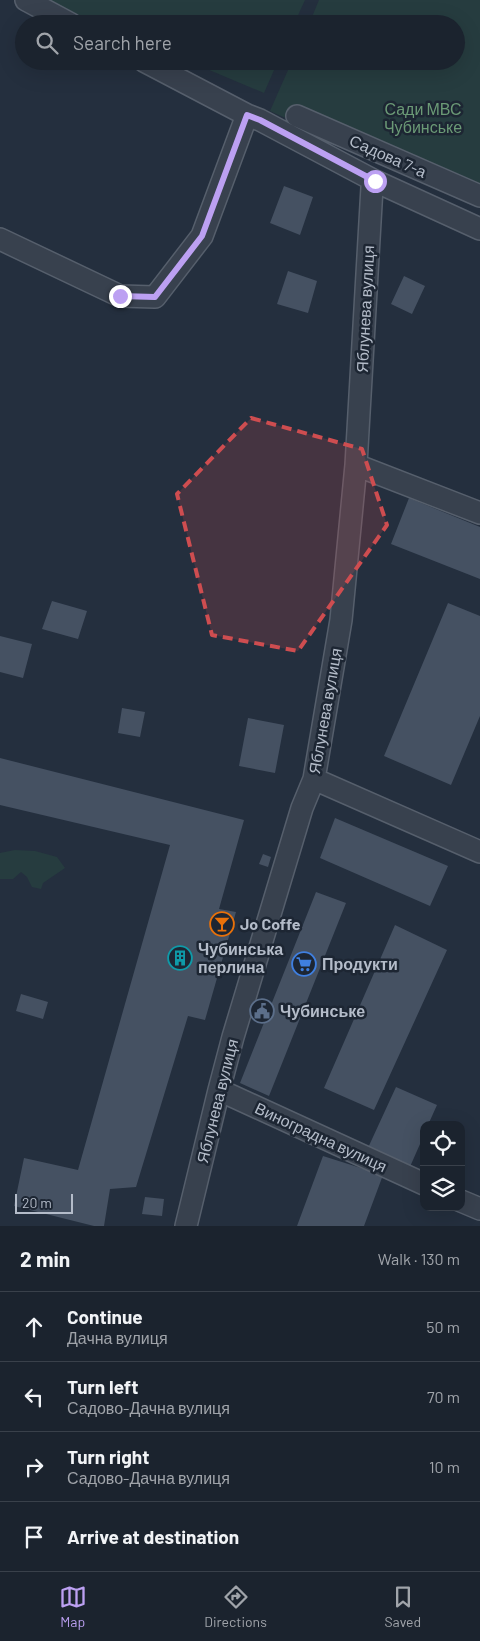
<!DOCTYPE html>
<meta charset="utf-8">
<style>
body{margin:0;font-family:Barlow,sans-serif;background:#282f3a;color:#f1f3f6}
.controls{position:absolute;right:15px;bottom:15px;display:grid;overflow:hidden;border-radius:10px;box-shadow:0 5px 20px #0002}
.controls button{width:45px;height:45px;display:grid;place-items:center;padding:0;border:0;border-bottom:1px solid #39404a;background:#1b232e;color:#f1f3f6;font:25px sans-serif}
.scale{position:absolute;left:15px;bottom:12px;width:58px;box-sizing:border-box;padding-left:5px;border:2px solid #b4bcc9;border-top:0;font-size:14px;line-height:18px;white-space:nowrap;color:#b4bcc9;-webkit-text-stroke:4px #1d2633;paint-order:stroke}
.stop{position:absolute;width:15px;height:15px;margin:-11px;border:4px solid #bca0f2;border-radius:50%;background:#fff}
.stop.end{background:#bca0f2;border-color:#fff;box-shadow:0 1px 5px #0008}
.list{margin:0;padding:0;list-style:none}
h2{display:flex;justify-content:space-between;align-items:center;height:65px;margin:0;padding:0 20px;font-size:21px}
h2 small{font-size:16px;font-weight:400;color:#a0a4aa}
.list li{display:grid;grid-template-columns:32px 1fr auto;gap:15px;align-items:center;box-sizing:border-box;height:70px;padding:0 20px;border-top:1px solid #39404a}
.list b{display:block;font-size:19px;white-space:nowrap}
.list p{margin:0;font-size:16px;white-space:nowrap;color:#a0a4aa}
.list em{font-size:16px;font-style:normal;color:#a0a4aa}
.icon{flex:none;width:28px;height:28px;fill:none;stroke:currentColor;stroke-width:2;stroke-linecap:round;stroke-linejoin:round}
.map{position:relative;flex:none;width:480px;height:1226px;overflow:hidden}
.search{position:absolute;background:#1b232e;box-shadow:0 5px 20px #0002;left:15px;right:15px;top:15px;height:55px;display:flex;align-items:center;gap:12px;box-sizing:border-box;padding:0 18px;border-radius:28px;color:#a0a4aa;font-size:19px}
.sheet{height:345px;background:#1b232e}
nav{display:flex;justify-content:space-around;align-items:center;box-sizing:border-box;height:70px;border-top:1px solid #39404a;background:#1b232e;font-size:14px;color:#a0a4aa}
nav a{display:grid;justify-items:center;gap:2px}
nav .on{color:#bca0f2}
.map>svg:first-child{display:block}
</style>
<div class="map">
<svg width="480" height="1226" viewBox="0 0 480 1226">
<rect width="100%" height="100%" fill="#242f3e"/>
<path fill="#263c3f" d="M45,0H305L294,24H100Z
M319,0H480V206L270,111L292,61H456V24H309Z
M188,61H278L264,93Z
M15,850L35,851L57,857L65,868L43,883L41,889L32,887L27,877L21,872L13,879H0V853Z"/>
<path fill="#455162" d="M284,186L313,197L300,235L270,223Z
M288,271L317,281L308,313L277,304Z
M404,276L425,286L412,314L391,304Z
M409,498L480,527V579L391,544Z
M52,601L87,611L78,639L42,629Z
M448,603L480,616V716L451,785L384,756Z
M0,636L32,644L23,678L0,672Z
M122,708L145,712L140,737L118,733Z
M248,718L284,725L275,773L239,766Z
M0,758L244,820L219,909L236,912L205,1020L188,1016L136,1187L110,1189L104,1226H94L14,1206L24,1158L78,1170L170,845L0,805Z
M335,818L448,866L430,906L320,858Z
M263,854L271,857L268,867L259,864Z
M316,892L346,903L269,1096L240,1083Z
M395,925L447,950L374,1110L324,1088Z
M21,994L48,1002L43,1019L16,1011Z
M396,1087L437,1105L428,1125H424V1135L409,1169L367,1150Z
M323,1156L383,1175L364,1226H297Z
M145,1197L164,1199L162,1216L142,1214Z"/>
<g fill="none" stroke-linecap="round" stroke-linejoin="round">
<g stroke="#565f6c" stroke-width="24">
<path id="street" d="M26,0L71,24
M144,61L247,115L260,120L375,181L480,229
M297,116L480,196
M0,239L120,296L155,297L202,236L247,115
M356,465L480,513
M314,779L480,852
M219,1090L424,1184
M461,1201L480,1209
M186,1226L219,1090L233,1037L302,808L314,779L341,620L356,465L372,187L375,181"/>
</g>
<use href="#street" stroke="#38414e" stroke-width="21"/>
</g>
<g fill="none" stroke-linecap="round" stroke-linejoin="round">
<path stroke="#bca0f2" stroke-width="6" d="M120,296L155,297L202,236L247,115L260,120L375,181"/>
</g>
<path fill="#ce4d50" fill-opacity="0.2" stroke="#ce4d50" stroke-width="4" stroke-dasharray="10 6" stroke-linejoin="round" d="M251,418L362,449L387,525L298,651L212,635L177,494Z"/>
<defs>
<g id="bar-ring" transform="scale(1.25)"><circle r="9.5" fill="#1d2633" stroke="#e8710a" stroke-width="1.5"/><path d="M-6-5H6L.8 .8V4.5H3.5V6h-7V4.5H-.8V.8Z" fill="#e8710a"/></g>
<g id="building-ring" transform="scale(1.25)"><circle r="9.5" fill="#1d2633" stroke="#0f9aa8" stroke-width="1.5"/><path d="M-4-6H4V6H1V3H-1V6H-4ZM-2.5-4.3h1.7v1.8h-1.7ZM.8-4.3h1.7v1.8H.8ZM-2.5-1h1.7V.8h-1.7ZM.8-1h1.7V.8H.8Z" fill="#0f9aa8"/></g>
<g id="supermarket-ring" transform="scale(1.25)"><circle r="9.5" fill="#1d2633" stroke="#3f7fe0" stroke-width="1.5"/><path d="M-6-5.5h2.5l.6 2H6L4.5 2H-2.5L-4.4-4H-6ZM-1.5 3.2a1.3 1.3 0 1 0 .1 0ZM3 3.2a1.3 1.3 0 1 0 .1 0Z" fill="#3f7fe0"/></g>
<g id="civic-ring" transform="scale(1.25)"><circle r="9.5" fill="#1d2633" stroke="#5c6f8a" stroke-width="1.5"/><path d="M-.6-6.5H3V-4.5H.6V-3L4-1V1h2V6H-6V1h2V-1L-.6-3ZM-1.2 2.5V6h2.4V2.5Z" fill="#5c6f8a"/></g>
</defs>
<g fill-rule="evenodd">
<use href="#bar-ring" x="222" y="924"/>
<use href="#building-ring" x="180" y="958"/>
<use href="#supermarket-ring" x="304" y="964"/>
<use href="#civic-ring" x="262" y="1011"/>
</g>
<g text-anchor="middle" stroke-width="5" stroke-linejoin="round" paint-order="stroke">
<g font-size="16" fill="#6b9a76" stroke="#1d2633">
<text x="423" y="115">Сади МВС<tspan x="423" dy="18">Чубинське</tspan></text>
</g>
<g font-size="16" fill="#b4bcc9" stroke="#1d2633">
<text transform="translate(388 156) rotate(24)" y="6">Садова 7-а</text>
<text transform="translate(365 309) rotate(-87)" y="6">Яблунева вулиця</text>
<text transform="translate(325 711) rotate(-80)" y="6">Яблунева вулиця</text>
<text transform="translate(217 1101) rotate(-76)" y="6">Яблунева вулиця</text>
<text transform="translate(321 1137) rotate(25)" y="6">Виноградна вулиця</text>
</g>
<g font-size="16" font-weight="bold" fill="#b4bcc9" stroke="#1d2633" text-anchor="start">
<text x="240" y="930">Jo Coffe</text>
<text x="198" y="955">Чубинська<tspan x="198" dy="18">перлина</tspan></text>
<text x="322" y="970">Продукти</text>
<text x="280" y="1017">Чубинське</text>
</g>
</g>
</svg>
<div class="controls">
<button><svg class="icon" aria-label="locate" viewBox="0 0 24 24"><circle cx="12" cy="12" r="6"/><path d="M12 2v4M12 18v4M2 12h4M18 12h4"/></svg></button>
<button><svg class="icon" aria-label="layers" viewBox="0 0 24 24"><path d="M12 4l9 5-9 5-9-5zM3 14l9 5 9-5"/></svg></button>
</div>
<div class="scale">20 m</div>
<div class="stop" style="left:375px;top:181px"></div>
<div class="stop end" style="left:120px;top:296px"></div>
<div class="search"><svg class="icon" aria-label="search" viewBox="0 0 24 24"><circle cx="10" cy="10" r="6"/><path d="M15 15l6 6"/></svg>Search here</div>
</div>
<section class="sheet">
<h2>2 min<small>Walk · 130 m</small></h2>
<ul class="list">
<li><svg class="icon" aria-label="ahead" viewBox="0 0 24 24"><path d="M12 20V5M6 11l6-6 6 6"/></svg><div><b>Continue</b><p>Дачна вулиця</p></div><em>50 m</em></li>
<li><svg class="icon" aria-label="left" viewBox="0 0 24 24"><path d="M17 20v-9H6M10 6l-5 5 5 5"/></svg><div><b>Turn left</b><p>Садово-Дачна вулиця</p></div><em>70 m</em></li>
<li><svg class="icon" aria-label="right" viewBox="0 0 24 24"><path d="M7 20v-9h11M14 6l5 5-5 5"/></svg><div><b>Turn right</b><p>Садово-Дачна вулиця</p></div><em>10 m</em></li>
<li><svg class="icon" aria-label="arrive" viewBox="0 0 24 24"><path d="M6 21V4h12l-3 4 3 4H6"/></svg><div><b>Arrive at destination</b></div></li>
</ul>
</section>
<nav>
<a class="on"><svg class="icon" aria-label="map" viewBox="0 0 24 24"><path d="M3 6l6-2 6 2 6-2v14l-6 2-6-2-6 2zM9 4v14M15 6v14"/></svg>Map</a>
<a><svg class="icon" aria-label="directions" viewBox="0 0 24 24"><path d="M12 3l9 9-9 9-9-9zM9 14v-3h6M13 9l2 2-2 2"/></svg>Directions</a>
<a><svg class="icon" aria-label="saved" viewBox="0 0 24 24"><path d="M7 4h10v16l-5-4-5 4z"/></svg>Saved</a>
</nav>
